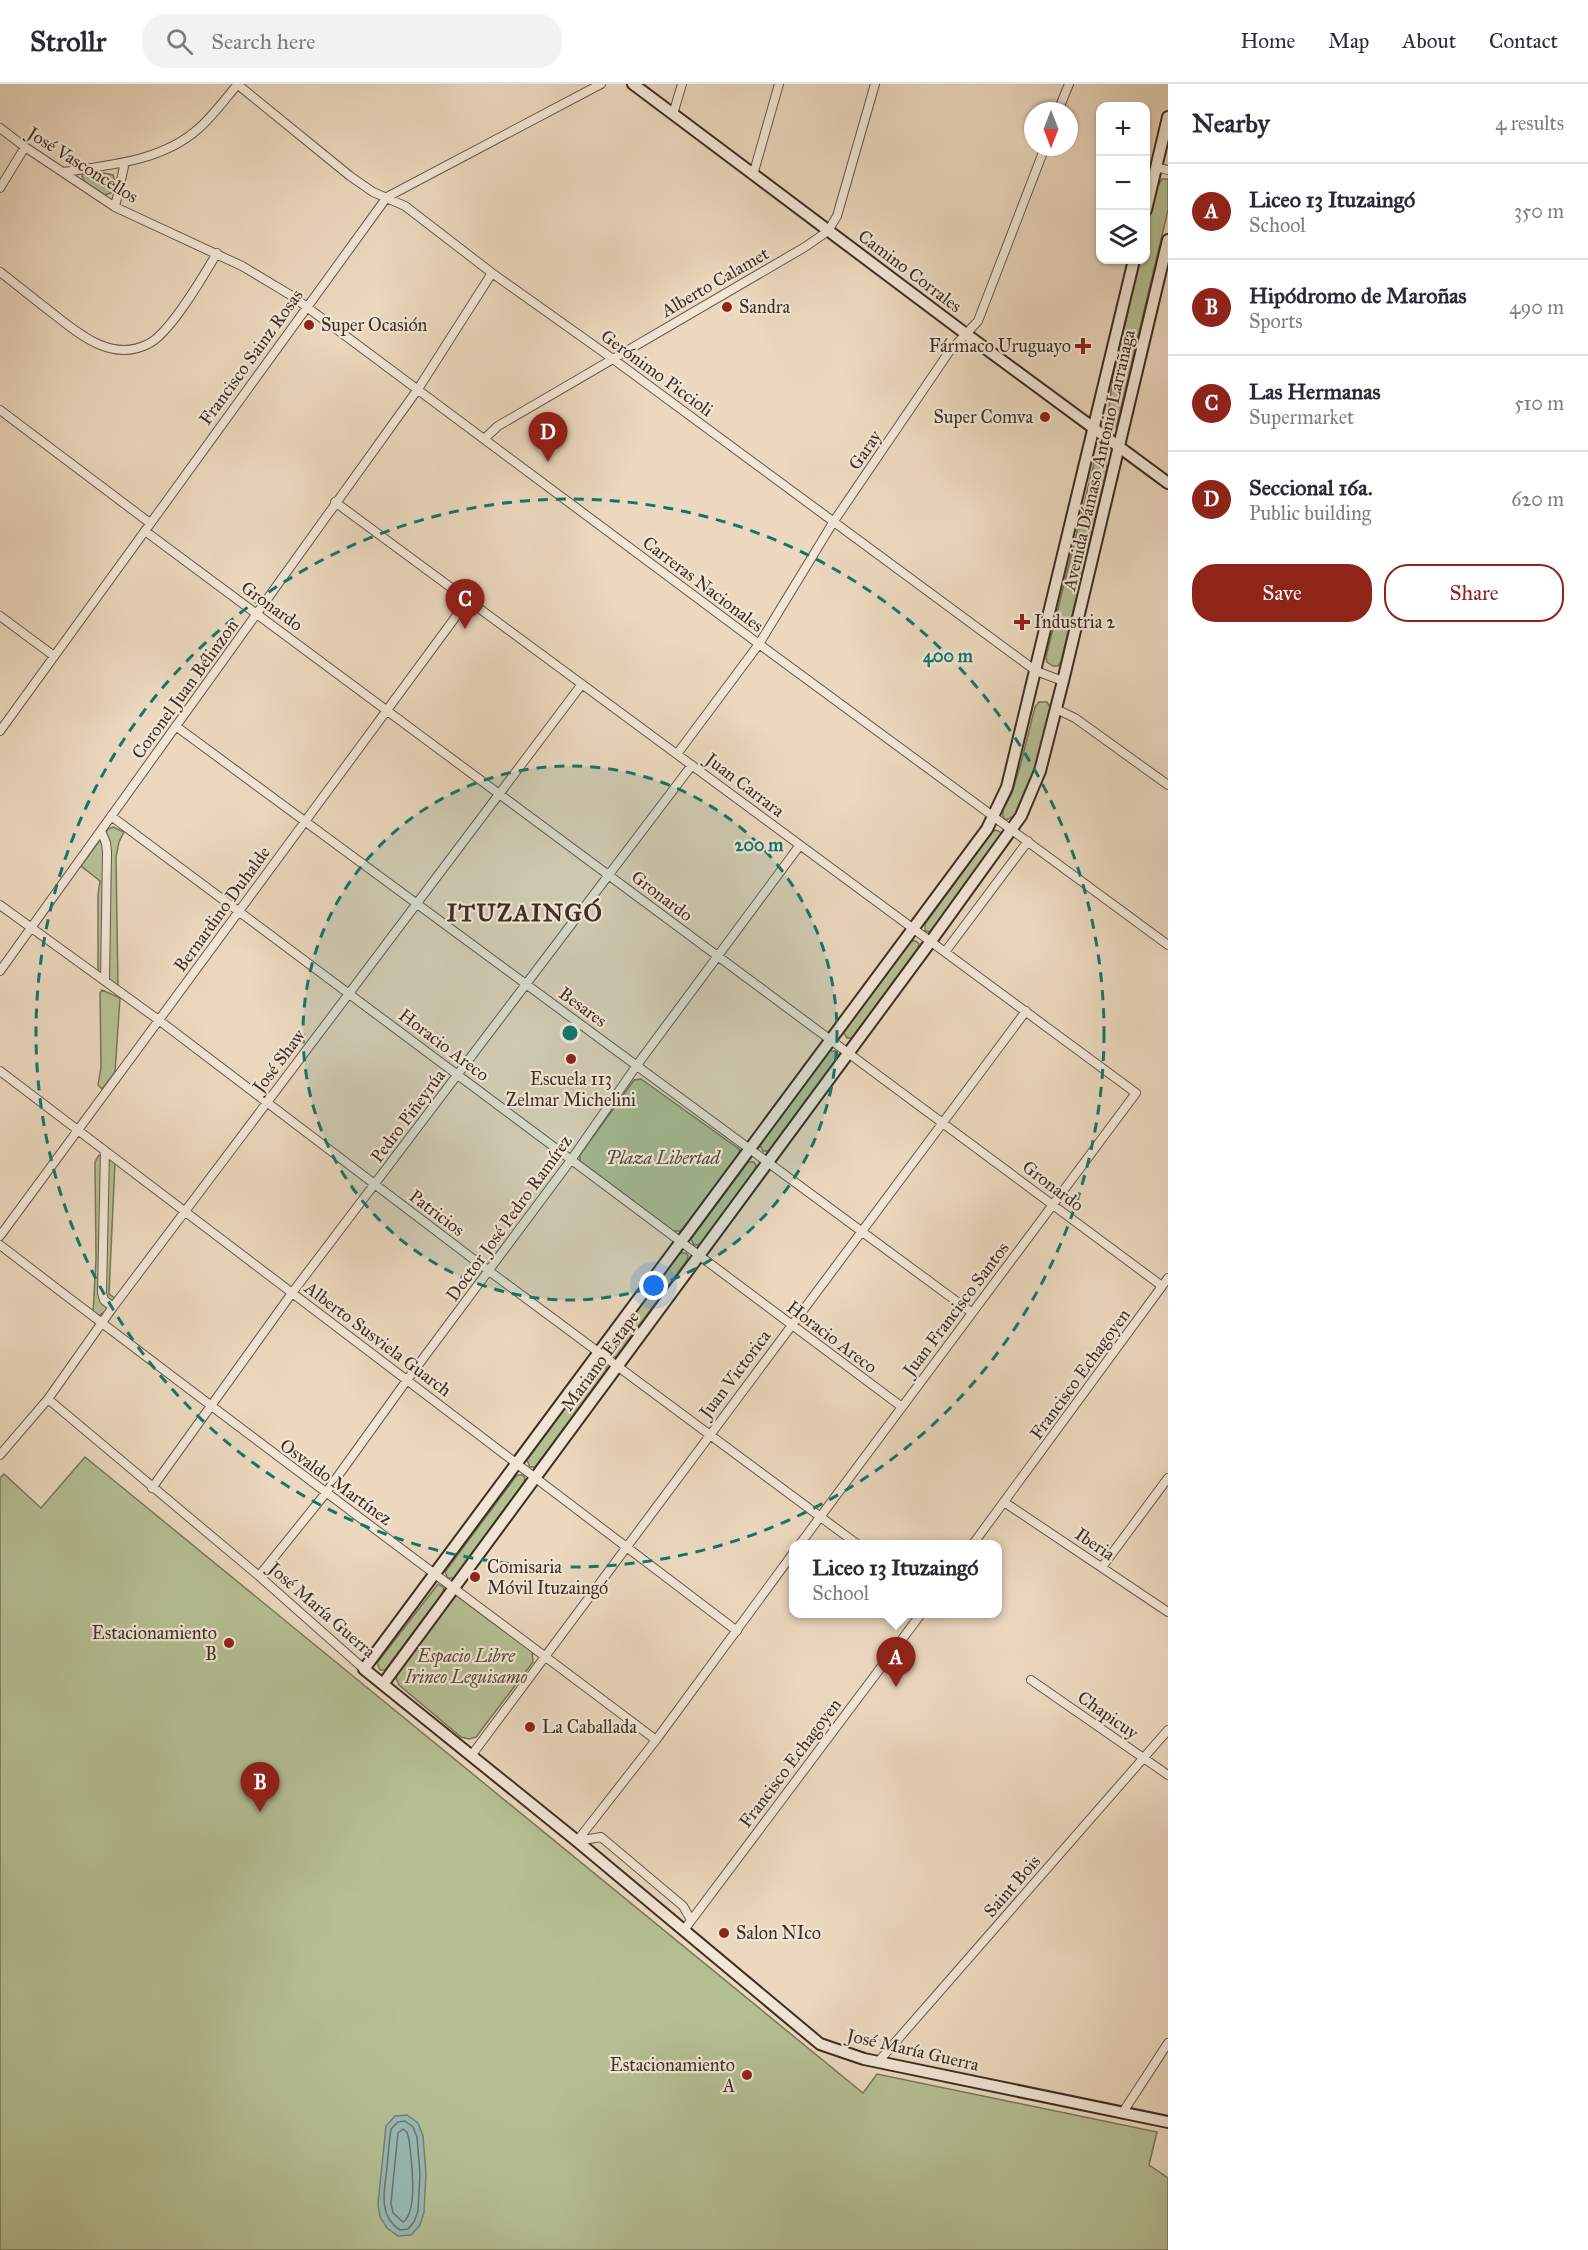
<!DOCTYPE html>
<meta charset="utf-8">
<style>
body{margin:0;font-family:"IM FELL Great Primer",serif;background:#f2f2f3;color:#2b2b33}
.controls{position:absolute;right:18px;top:18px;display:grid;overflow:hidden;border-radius:12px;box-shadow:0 2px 4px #0004}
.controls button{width:54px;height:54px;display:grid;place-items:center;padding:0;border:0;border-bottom:2px solid #e1e1e2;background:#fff;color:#2b2b33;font:30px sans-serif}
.compass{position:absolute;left:1024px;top:18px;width:54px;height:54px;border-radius:50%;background:#fff;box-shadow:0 2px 4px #0004;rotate:180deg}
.you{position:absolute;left:654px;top:1202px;width:21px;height:21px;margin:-15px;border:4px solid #fff;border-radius:50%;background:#1a73e8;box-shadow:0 0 0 9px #1a73e833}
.badge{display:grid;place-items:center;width:39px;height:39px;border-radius:50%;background:#8f2418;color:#fff;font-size:20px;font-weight:700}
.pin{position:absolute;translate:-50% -50px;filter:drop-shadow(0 2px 3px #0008)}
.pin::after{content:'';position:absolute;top:32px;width:21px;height:18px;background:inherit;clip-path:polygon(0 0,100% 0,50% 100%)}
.popup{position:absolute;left:789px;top:1456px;width:213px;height:78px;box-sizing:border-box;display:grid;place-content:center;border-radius:12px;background:#fff;filter:drop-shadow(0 2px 4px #0005);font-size:20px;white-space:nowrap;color:#7c7c81}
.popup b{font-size:22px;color:#2b2b33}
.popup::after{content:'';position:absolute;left:50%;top:100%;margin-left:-12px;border:12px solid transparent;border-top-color:#fff}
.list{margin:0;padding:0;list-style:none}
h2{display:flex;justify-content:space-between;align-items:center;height:78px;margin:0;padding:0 24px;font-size:26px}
h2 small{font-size:20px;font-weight:400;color:#7c7c81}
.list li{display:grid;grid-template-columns:39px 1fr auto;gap:18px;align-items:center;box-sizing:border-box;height:96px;padding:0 24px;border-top:2px solid #e1e1e2}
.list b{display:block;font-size:22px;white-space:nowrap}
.list p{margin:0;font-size:20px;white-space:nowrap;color:#7c7c81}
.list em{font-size:20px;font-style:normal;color:#7c7c81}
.actions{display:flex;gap:12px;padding:18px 24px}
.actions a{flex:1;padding:14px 0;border:2px solid #8f2418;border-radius:24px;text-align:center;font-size:21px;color:#8f2418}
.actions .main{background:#8f2418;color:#fff}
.icon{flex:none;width:33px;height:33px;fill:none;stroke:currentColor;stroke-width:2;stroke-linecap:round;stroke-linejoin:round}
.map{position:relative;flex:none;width:1168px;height:2166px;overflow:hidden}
header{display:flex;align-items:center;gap:36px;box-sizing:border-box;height:84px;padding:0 30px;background:#fff;border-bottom:2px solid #e1e1e2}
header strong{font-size:28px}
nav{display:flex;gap:33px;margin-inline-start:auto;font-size:21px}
.search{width:420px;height:54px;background:#f2f2f3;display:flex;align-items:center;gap:15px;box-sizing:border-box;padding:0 21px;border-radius:24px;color:#7c7c81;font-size:22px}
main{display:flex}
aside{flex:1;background:#fff}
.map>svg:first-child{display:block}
</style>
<header>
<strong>Strollr</strong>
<div class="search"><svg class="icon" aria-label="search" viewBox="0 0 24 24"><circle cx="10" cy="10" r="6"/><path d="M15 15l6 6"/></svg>Search here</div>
<nav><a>Home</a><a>Map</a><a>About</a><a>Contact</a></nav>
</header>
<main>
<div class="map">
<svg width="1168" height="2166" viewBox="0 0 1168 2166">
<rect width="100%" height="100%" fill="#ebd8be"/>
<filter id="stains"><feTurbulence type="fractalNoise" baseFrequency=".00333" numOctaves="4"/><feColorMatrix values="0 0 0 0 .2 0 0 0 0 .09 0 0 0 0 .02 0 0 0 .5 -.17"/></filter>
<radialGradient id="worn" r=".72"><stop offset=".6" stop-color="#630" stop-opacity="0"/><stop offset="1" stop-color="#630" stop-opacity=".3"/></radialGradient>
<path fill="#b5bf94" stroke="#79765c" stroke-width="1.5" d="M89,86L113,91L115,98L111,109L105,111L85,99L82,92L84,88Z
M1162,95H1168V126L1117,341L1112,346L1108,344C1106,335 1112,304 1113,292L1140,176H1146C1146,152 1148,115 1162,95Z
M1095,375L1106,377L1107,385L1061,578L1058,582H1053L1047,578L1046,573Z
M1039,618H1047L1050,623L1040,672L1014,732L1006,736L1003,733V726L1012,709L1021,679L1035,623Z
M113,743L124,748L119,758L116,773L118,904L98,890V811L100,797L81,782L108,745Z
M996,746L1002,749V752L934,845L931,848L925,847V840L992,748Z
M910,857H916L919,860L918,864L852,954H847L843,948Z
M102,906L120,914L115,988L102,1005L98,1001L101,983L100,909Z
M829,967H835L838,970L837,975L769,1067H763L760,1061Z
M641,995L739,1065L740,1068L681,1147H673L580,1077V1071L634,996Z
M99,1071L115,1078L109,1210L116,1215L107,1227L98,1232L93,1230L96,1175L95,1078Z
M748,1078H754L756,1081L755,1086L700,1161H694L691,1155Z
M680,1169H686L688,1172L687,1176L616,1273L611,1272L607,1266Z
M599,1279H605L607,1282L606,1287L535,1383H530L527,1376Z
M85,1373L863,2009L877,1990L1157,2048L1149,2081L1168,2094V2166H0V1394L4,1390L41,1424Z
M517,1391H523L525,1394L524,1398L454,1494H448L445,1488Z
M438,1500L444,1504L442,1510L385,1586H380L377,1579Z
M456,1511L532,1567L533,1578L476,1653L469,1655L461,1653L399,1601L396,1594L398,1589Z"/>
<path fill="#98b9b4" stroke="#74817b" stroke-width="1.5" d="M407,2031L418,2039L423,2052L426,2090L424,2128L420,2141L411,2151L398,2152L387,2144L380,2133L378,2120L386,2042L395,2032Z"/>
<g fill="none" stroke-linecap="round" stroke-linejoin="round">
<path stroke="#6a746c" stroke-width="1.5" d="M405,2037L413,2043L417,2053L420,2090L418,2127L414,2138L408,2145L400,2146C378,2132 384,2107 387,2084C388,2071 389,2058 391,2045L398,2038Z
M403,2045L407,2048L409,2055C411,2074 419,2127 403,2138L393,2129L391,2119L398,2049Z"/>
<g stroke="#68584b" stroke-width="10">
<path id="street" d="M237,0L350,92L373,108L405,122L492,189L613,275L1036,587L1063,597
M1058,27L1069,0
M673,30L682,0
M0,44L25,63L115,123L242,182L292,212L759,560L1168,861
M1156,83L1168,86
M64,88C110,81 162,77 198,45C213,32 225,15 238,0
M753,91L779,0
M0,104L25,63
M115,123L125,78
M0,188C17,201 34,215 51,228C78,249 111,279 148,260C170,250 204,191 217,169
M0,326L150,439
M484,355L498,342L805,163L828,147L837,132L875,0
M335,418L1136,1009L800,1460
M145,447L1162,1202
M0,532L54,572
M1056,625L1075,634L1168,701
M177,643L971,1228
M0,647L387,113L601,0
M677,670L759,560L834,437L949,268L978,237L1045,63
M111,732L902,1323
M101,747L106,759L107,768L105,897
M0,821L160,937L489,1187L857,1460
M945,868L1028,757
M0,887L418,305L492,189
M0,987L737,1547
M105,1067L102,1209L104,1216L113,1223
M0,1152L468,516
M0,1161C217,1328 437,1491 656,1656
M48,1315L259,1492L364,1585
M0,1371L48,1315L113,1223L582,600
M152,1404L292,1209L692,681
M1004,1418L1168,1528
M973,1460L1168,1194
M1102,1483L1168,1394
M259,1492L325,1410L407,1296L571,1076L637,981L800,761
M1031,1596L1168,1691
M471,1672L1026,927
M577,1757L656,1656L794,1468
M577,1757L601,1753L683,1822L691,1836
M684,1846L921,1530
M878,1978L1168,1646
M1123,2028L1168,1959"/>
</g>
<g stroke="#3d2e25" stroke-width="14">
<path id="secondary" d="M633,0L966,250L1168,399
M1146,126L1168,33
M1134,176L1007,703L987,745L364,1585L577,1757L820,1960L864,1975L1168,2038
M383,1600L931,857L1021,732L1040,687L1063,597L1168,156"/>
</g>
<use href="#street" stroke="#f2e6d5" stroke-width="8"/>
<use href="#secondary" stroke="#f2e6d5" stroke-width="10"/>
</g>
<circle cx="570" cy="949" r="267" fill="#0f766e" fill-opacity=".12"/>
<g fill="none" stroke="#0f766e" stroke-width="3" stroke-dasharray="10 8">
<circle cx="570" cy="949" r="267"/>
<circle cx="570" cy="949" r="534"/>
</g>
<g fill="#8f2418" stroke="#f2e6d5" stroke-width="2">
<circle cx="727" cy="223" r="6"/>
<circle cx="309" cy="241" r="6"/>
<path d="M1080 253h6v6h6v6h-6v6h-6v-6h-6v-6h6z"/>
<circle cx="1045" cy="333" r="6"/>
<path d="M1019 529h6v6h6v6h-6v6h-6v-6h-6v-6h6z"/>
<circle cx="571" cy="975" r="6"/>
<circle cx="475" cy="1493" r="6"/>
<circle cx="229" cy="1559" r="6"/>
<circle cx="530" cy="1643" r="6"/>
<circle cx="724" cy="1849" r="6"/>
<circle cx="747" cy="1991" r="6"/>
</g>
<g text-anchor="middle" stroke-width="4.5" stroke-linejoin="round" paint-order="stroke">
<g font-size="18" fill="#3d2e25" stroke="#f2e6d5">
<text transform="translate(83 81) rotate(32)" y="6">José Vasconcellos</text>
<text transform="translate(910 187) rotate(37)" y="6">Camino Corrales</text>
<text transform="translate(715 198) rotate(-30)" y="6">Alberto Calamet</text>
<text transform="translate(251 273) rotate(-54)" y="6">Francisco Sainz Rosas</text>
<text transform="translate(657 289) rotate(36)" y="6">Gerónimo Piccioli</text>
<text transform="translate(865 366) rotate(-56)" y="6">Garay</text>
<text transform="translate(1099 376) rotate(-77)" y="6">Avenida Dámaso Antonio Larrañaga</text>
<text transform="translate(703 500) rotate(37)" y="6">Carreras Nacionales</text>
<text transform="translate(272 522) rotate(36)" y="6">Gronardo</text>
<text transform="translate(185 605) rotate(-54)" y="6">Coronel Juan Bélinzon</text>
<text transform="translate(745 701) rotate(37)" y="6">Juan Carrara</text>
<text transform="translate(662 812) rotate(37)" y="6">Gronardo</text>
<text transform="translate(222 825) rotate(-54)" y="6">Bernardino Duhalde</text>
<text transform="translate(583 923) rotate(36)" y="6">Besares</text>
<text transform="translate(444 961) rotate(37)" y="6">Horacio Areco</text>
<text transform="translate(279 977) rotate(-53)" y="6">José Shaw</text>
<text transform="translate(408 1032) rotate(-53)" y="6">Pedro Piñeyrúa</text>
<text transform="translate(1053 1102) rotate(37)" y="6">Gronardo</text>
<text transform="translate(437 1129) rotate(37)" y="6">Patricios</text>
<text transform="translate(509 1134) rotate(-54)" y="6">Doctor José Pedro Ramírez</text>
<text transform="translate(956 1225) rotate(-53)" y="6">Juan Francisco Santos</text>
<text transform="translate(832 1253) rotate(37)" y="6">Horacio Areco</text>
<text transform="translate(378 1255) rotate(37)" y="6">Alberto Susviela Guarch</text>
<text transform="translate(600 1277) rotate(-54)" y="6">Mariano Estape</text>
<text transform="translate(735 1290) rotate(-53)" y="6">Juan Victorica</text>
<text transform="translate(1080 1290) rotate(-54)" y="6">Francisco Echagoyen</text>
<text transform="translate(336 1398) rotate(36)" y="6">Osvaldo Martínez</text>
<text transform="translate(1095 1460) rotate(34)" y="6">Iberia</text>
<text transform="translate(322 1526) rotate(41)" y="6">José María Guerra</text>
<text transform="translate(1108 1631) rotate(35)" y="6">Chapicuy</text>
<text transform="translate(790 1679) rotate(-53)" y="6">Francisco Echagoyen</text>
<text transform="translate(1012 1802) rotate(-49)" y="6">Saint Bois</text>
<text transform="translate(913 1966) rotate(13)" y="6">José María Guerra</text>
</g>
<g font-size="18" fill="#3d2e25" stroke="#f2e6d5" text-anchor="start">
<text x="739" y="229">Sandra</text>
<text x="321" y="247">Super Ocasión</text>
<text x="1071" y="268" text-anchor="end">Fármaco Uruguayo</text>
<text x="1033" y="339" text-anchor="end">Super Comva</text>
<text x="1034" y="544">Industria 2</text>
<text x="571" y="1001" text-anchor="middle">Escuela 113<tspan x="571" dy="21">Zelmar Michelini</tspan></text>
<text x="487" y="1489">Comisaria<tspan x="487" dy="21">Móvil Ituzaingó</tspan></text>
<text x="217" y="1555" text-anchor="end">Estacionamiento<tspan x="217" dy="21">B</tspan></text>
<text x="542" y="1649">La Caballada</text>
<text x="736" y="1855">Salon NIco</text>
<text x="735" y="1987" text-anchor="end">Estacionamiento<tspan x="735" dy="21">A</tspan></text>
</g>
<g font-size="18" font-style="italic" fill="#554b3b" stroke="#f2e6d5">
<text x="663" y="1080">Plaza Libertad</text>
<text x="466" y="1578">Espacio Libre<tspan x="466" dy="21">Irineo Leguisamo</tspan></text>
</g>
<g font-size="24" font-weight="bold" letter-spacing="1.5" fill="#3d2e25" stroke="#f2e6d5">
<text x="525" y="837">ITUZAINGÓ</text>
</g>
</g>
<circle cx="570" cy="949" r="9" fill="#0f766e" stroke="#f2e6d5" stroke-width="3"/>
<g font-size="18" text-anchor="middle" font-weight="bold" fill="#0f766e" stroke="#f2e6d5" stroke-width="4.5" stroke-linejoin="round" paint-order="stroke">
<text x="948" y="578">400 m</text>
<text x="759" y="767">200 m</text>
</g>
<rect width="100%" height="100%" filter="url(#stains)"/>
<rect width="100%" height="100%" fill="url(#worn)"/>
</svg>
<div class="controls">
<button>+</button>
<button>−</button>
<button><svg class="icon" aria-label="layers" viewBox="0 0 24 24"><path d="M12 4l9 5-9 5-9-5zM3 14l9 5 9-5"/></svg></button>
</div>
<svg class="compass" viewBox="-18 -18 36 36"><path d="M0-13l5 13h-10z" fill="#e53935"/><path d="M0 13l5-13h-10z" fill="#7c7c81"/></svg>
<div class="you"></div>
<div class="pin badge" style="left:896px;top:1603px">A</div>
<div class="popup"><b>Liceo 13 Ituzaingó</b>School</div>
<div class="pin badge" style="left:260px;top:1728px">B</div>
<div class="pin badge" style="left:465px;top:545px">C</div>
<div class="pin badge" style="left:548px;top:378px">D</div>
</div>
<aside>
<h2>Nearby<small>4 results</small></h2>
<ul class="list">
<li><span class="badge">A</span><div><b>Liceo 13 Ituzaingó</b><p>School</p></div><em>350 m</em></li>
<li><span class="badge">B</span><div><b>Hipódromo de Maroñas</b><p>Sports</p></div><em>490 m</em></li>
<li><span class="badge">C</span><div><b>Las Hermanas</b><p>Supermarket</p></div><em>510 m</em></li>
<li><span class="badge">D</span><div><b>Seccional 16a.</b><p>Public building</p></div><em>620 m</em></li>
</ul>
<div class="actions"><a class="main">Save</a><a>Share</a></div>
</aside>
</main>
